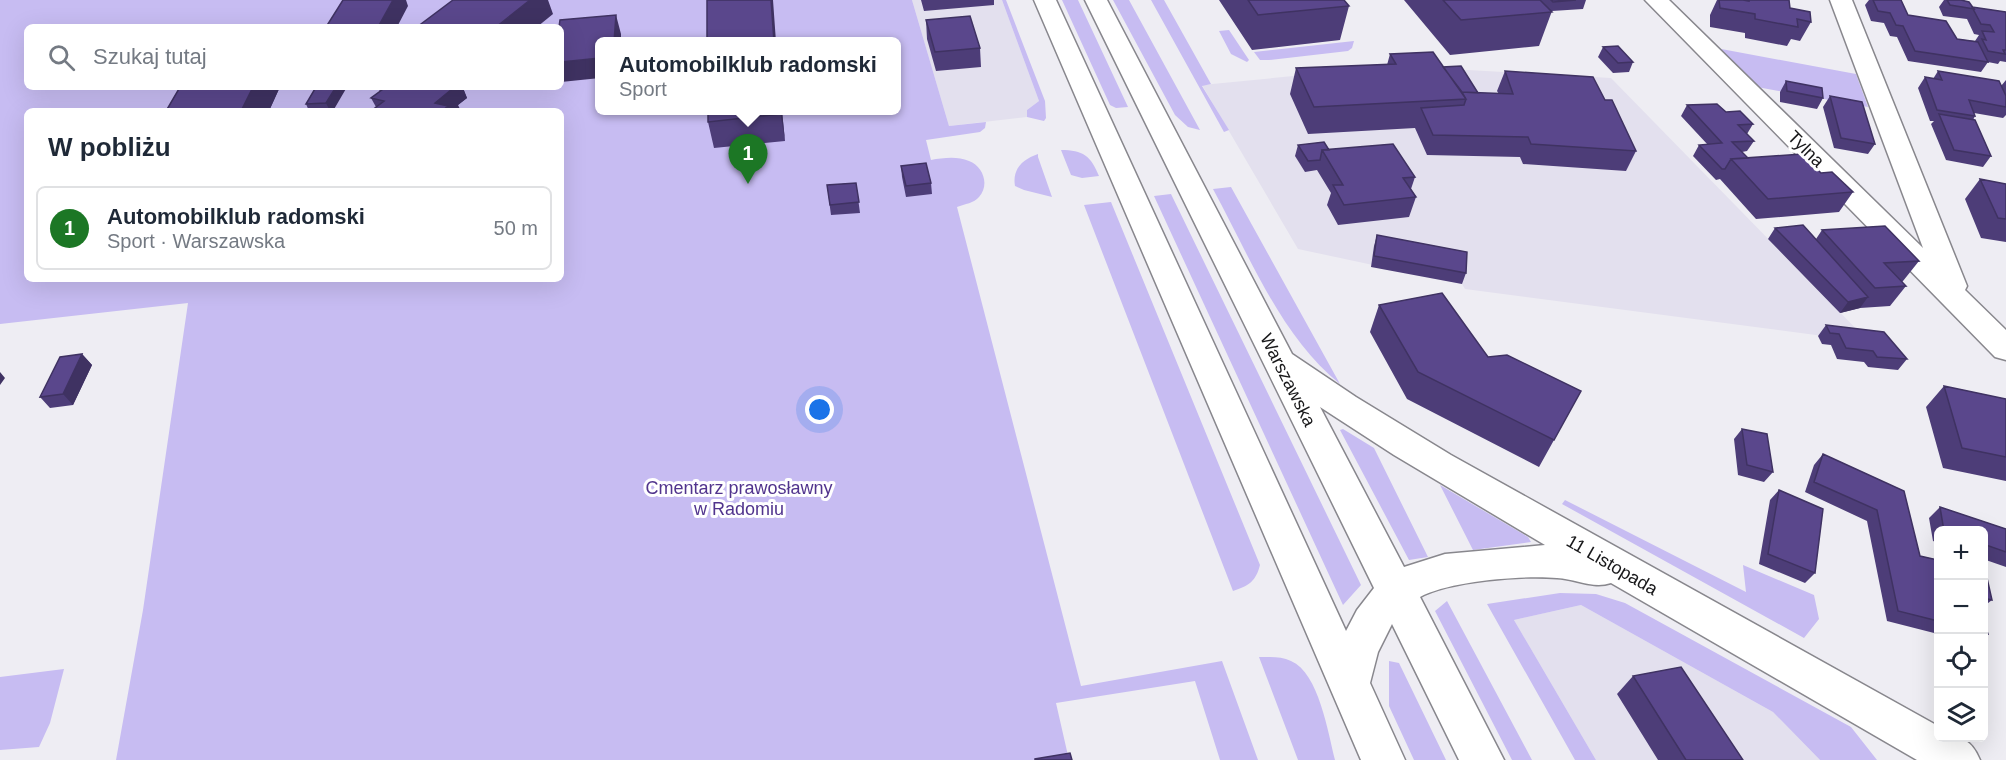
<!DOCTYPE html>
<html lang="pl">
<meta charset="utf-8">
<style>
body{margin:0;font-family:Helvetica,sans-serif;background:#f2f2f3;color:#1f2937}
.controls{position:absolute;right:18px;bottom:18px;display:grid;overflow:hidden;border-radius:9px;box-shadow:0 6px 24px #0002}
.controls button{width:54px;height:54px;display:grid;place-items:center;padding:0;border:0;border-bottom:2px solid #e0e1e3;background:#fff;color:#1f2937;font:30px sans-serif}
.you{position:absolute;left:820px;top:410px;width:21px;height:21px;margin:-15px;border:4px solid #fff;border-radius:50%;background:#1a73e8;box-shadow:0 0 0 9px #1a73e833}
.badge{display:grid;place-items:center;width:39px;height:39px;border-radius:50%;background:#1c7725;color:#fff;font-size:20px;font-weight:700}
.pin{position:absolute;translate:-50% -50px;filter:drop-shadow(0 2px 3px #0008)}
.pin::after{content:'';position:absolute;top:32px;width:21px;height:18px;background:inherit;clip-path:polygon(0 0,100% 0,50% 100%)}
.popup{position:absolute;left:595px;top:37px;width:306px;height:78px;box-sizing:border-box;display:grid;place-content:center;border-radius:9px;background:#fff;filter:drop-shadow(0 2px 4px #0005);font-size:20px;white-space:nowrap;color:#747a83}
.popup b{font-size:22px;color:#1f2937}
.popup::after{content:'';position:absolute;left:50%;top:100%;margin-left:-12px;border:12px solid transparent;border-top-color:#fff}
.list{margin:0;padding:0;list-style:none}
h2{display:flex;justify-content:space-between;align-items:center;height:78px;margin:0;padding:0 24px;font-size:26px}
h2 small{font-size:20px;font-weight:400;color:#747a83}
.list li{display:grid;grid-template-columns:39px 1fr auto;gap:18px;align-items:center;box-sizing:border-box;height:84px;margin:0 12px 12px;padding:0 12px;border:2px solid #e0e1e3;border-radius:9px}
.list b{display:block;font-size:22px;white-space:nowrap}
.list p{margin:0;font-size:20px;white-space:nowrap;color:#747a83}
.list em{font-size:20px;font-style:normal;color:#747a83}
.icon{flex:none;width:33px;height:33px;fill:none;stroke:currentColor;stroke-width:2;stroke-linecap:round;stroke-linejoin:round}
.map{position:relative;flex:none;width:2006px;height:760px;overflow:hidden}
.search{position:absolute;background:#fff;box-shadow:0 6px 24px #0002;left:24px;top:24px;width:540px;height:66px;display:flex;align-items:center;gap:15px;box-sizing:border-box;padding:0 21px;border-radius:9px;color:#747a83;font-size:22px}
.panel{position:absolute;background:#fff;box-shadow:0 6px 24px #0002;left:24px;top:108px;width:540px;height:174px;border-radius:9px}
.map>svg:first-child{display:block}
</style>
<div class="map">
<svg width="2006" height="760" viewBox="0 0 2006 760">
<rect width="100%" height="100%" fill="#eeedf3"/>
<path fill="#e3e0ee" d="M912,0H1002L1039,101L1027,110V117L949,126Z
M1396,66L1611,78L1869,342L1465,289L1462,284L1298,249L1202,85Z
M1581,605L1773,712L1820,760H1596L1514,620Z"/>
<path fill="#c7bcf2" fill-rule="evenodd" d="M0,0H912L949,126L986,122L985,128L980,132L926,140L931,160C943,158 957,156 969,161C983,166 990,185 979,197C974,203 965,204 957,207L1081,686L1222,661L1258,760H1220L1195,681L1056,703L1069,760H116L143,610L188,303L0,324ZM27,27H561V87H27ZM600,42H897V110H600ZM27,111H561V279H27Z
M1002,0H1006L1045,101L1046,118L1044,121L1027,117V110L1039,101Z
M1062,0H1078L1128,107L1116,108L1110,105Z
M1113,0H1129L1200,130L1188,127L1175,115Z
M1151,0H1164L1211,84L1202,86L1229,130L1224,132Z
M1229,30L1249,60L1247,62L1231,54L1219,31Z
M1354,41L1352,48L1348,51L1269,60H1260L1254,52Z
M1716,48L1856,74L1868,107L1757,87Z
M1061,150C1083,150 1091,156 1099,176L1082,178L1071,175Z
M1038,154V157L1052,197L1024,190L1015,186C1012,169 1023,159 1038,154Z
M1231,187L1340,384C1281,337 1249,255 1213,189Z
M1171,194L1361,585L1343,605L1154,196Z
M1111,202L1260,565C1256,581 1249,586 1233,591L1084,205Z
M1343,429L1374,448L1428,557L1409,560L1340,430Z
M1440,485L1528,537L1531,542L1473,550Z
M1565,500L1746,592L1743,565L1814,595L1819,619L1804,638L1562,504Z
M1560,593L1596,594L1625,603L1851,727L1877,760H1820L1773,712L1581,605L1514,620L1596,760H1575L1487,604Z
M1447,601L1532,760H1512L1435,611Z
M1259,657C1270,657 1281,656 1291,661C1319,673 1328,733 1335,760H1298Z
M1389,661L1399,663L1446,760H1414L1389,706Z
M64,669L50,723L39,747L0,750V677Z"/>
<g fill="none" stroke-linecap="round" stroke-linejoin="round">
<g stroke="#88878d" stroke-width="3">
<path id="street" d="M1645,0H1669L1923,248L1830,0H1852L1967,286L1965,290L2006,330V360L1995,357Z"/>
</g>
<g stroke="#88878d" stroke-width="3">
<path id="secondary" d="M1034,0H1056L1346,631L1357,610L1374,588L1085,0H1107L1292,354L1356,397L1451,455L1938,726V738C1962,738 1970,737 1980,760H1917L1611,583C1593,589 1576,579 1557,578C1523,575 1449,581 1420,597L1504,760H1459L1392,624L1378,652L1370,683L1405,760H1361ZM1320,407L1394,455L1545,545L1445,554L1404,567Z"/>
</g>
<use href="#street" fill="#fff" fill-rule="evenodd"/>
<use href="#secondary" fill="#fff" fill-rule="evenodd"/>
</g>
<path fill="#4d3d78" d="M921,0H994V5L924,11Z
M1219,0H1344L1349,6L1340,40L1252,50Z
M1404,0H1586L1583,9L1552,11L1539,46L1450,55Z
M1717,0H1789L1790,8L1811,22L1800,41L1791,39L1787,46L1745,38V33L1710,27V15Z
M1869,0H1901L1908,15L1957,39L1975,41L1979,35L1974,34L1967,19L1943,16L1939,7L1944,0H1961L1972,7L2006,12V62L2000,61L1998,64L1988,62L1981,72L1908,61L1897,37L1890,36L1884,23L1871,21L1865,5Z
M926,20L980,48L981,67L936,71L927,39Z
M1603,47L1633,62L1629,72L1613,73L1598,57Z
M1390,54L1443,67L1478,93L1499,94L1497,91L1505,71L1605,100L1636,151L1626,171L1523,164L1520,157L1427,155L1415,128L1308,134L1290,94L1296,68L1387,65Z
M1938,71L2006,96V115L2003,118L1974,113L1975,116L1973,120L1991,156L1983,167L1946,160L1931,124L1934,121H1930L1918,88L1925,77L1933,79Z
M2006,80V96L2001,86Z
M1786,81L1823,98L1817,109L1780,102V92Z
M180,87H301L279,89L269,111Z
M316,87L333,111H309L306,104Z
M378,87H464L463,88L467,98L458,105L376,107L371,98L380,92Z
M1830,96L1875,144L1868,154L1834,148L1823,107Z
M1687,105L1726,112L1753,124L1747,134L1754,141L1747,151L1742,152L1748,158L1821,173L1853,192L1839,212L1756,219L1720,179L1716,180L1693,156L1699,145H1708L1681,116Z
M708,111H782L785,141L714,148L708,122Z
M1298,145L1329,150L1415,177L1411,189L1416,197L1409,217L1338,225L1327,205L1331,193L1317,170L1305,172L1295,156Z
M901,166L931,183L932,194L906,197L902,177Z
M1980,179L2006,184V242L1981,238L1965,199Z
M856,183L860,213L831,215L827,185Z
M1775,228L1816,239L1822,230L1919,261L1903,281L1902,282L1906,286L1890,306L1860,308L1840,313L1768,239Z
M1377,235L1466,273L1462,284L1371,267L1374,246Z
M1379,305L1554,440L1539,467L1407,399L1370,332Z
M1826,325L1907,359L1898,370L1868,367L1864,362L1837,359L1831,345L1822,344L1818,336Z
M82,354L92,365L73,405L50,408L40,397Z
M1944,386L2006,399V481L1943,468L1926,407Z
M1742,429L1773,472L1764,482L1738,475L1734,439Z
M1823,454L1904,491L1920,556L1938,560V634L1887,621L1867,521L1805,492L1814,465Z
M1779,490L1815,573L1805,583L1759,564L1770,500Z
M1940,507L2006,529V567L1983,559V531H1938V543L1933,541L1929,518Z
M1983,576L1992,600L1983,607Z
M1633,676L1743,760H1658L1617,694Z"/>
<path fill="#3f3262" d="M393,0H406L408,6L397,27H378Z
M530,0H548L553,14L537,27H496Z
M771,0H773L776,42H774Z
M616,15L621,34V42H614Z
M600,58V78L561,82V62Z
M253,87H277L279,89L269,111H241Z
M336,87H347L333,111H330L326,103Z
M438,87H464L463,88L467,98L458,105L461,111H438L435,103Z
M780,111H782L785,141Z
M1868,297L1860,308L1840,313L1848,302Z
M82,354L92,365L73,405L63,394Z
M0,372L5,378L0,385Z"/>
<path fill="#5a478c" stroke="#3f3262" stroke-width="1.5" d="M343,0H393L378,27H326Z
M453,0H530L496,27H417Z
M707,0H771L774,42H707Z
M1248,0H1344L1349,6L1258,15Z
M1443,0H1540L1552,12L1461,20Z
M1551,0H1576L1553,2Z
M1719,0H1743L1749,1V0H1789L1790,8L1810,12L1811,22L1797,19L1798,27L1755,19V14L1720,8Z
M1873,0H1901L1908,15L1946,21L1957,39L1978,42L1988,62L1915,51L1903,26L1896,25L1890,13L1878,11Z
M1947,0H1961L1969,2L1974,9L1950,5Z
M1972,7L2006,12V50H2003L2005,54L1988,51L1982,39L1986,40L1982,31L1994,32L1990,25L1981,24Z
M616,15L614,42H600V58L561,62V27H559L560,20Z
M970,16L980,48L935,52L926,20Z
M1618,46L1633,62L1618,63L1603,47Z
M1433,52L1466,99L1314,107L1296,68L1396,64L1390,54Z
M1461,66L1478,93L1462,92L1443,67Z
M1505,71L1593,77L1605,100H1612L1636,151L1531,144L1528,137L1433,135L1421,108L1464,105L1466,99L1462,92L1513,94Z
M1938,71L1999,81L2006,96V107L1969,100L1975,116L1937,110L1925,77L1942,80Z
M1786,81L1822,88L1823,98L1787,91Z
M180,87H253L241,111H166Z
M316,87H336L326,103L306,104Z
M386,87H442L452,89L435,103L448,106L442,111H371L384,101L371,98Z
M1830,96L1862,102L1875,144L1841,138Z
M1717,104L1726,112L1740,111L1753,124L1738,125L1754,141L1732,142L1748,158L1731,159L1725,169H1722L1699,145L1722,143L1687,105Z
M708,111H780V114L708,122Z
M1939,114L1975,120L1991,156L1954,150Z
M1324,142L1329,150H1322L1320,160L1308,161L1298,145Z
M1393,144L1415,177L1403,178L1416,197L1344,205L1333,185H1343L1322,150Z
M1802,154L1821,173L1832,172L1853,192L1768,199L1731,159Z
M926,163L931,183L906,186L901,166Z
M1980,179L2006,184V219L1998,218Z
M856,183L859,202L830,205L827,185Z
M1803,225L1868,297L1848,302L1775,228Z
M1885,226L1919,261L1884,263L1906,286L1875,288L1822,230Z
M1377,235L1467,252L1466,273L1374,256Z
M1442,293L1488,357L1507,355L1581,391L1554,440L1418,372L1379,305Z
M1826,325L1884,332L1907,359L1877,357L1873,351L1846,348L1839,334L1830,333Z
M82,354L63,394L40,397L60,357Z
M1944,386L2006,399V457L1962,448Z
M1742,429L1767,434L1773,472L1747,465Z
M1823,454L1904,491L1920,556L1938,560V621L1898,611L1877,510L1814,482Z
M1779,490L1823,509L1815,573L1768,554Z
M1940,507L2006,529V552L1983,544V531H1944Z
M1983,576L1987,578L1992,600L1983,598Z
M1983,620L1988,634L1983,633Z
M1681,667L1743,760H1686L1633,676Z
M1070,753L1072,760H1035V759Z"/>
<g text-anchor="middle" stroke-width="6" stroke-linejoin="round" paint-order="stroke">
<g font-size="18" fill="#18181a" stroke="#fff">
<text transform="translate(1806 149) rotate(45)" y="6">Tylna</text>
<text transform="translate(1288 380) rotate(63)" y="6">Warszawska</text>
<text transform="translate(1612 565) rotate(30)" y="6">11 Listopada</text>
</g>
<g font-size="18" fill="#51348d" stroke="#fff">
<text x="739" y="494">Cmentarz prawosławny<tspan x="739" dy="21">w Radomiu</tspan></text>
</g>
</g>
</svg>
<div class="controls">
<button>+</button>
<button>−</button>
<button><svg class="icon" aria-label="locate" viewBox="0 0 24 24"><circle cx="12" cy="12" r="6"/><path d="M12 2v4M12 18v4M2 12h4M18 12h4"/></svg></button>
<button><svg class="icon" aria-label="layers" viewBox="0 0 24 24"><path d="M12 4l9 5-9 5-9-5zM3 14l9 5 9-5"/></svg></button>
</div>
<div class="you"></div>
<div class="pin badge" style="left:748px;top:184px">1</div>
<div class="popup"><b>Automobilklub radomski</b>Sport</div>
<div class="search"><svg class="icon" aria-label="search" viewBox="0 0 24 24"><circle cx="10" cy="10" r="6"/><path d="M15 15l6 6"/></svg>Szukaj tutaj</div>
<section class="panel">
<h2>W pobliżu<small></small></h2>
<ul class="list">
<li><span class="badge">1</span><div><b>Automobilklub radomski</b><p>Sport · Warszawska</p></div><em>50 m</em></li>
</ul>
</section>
</div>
